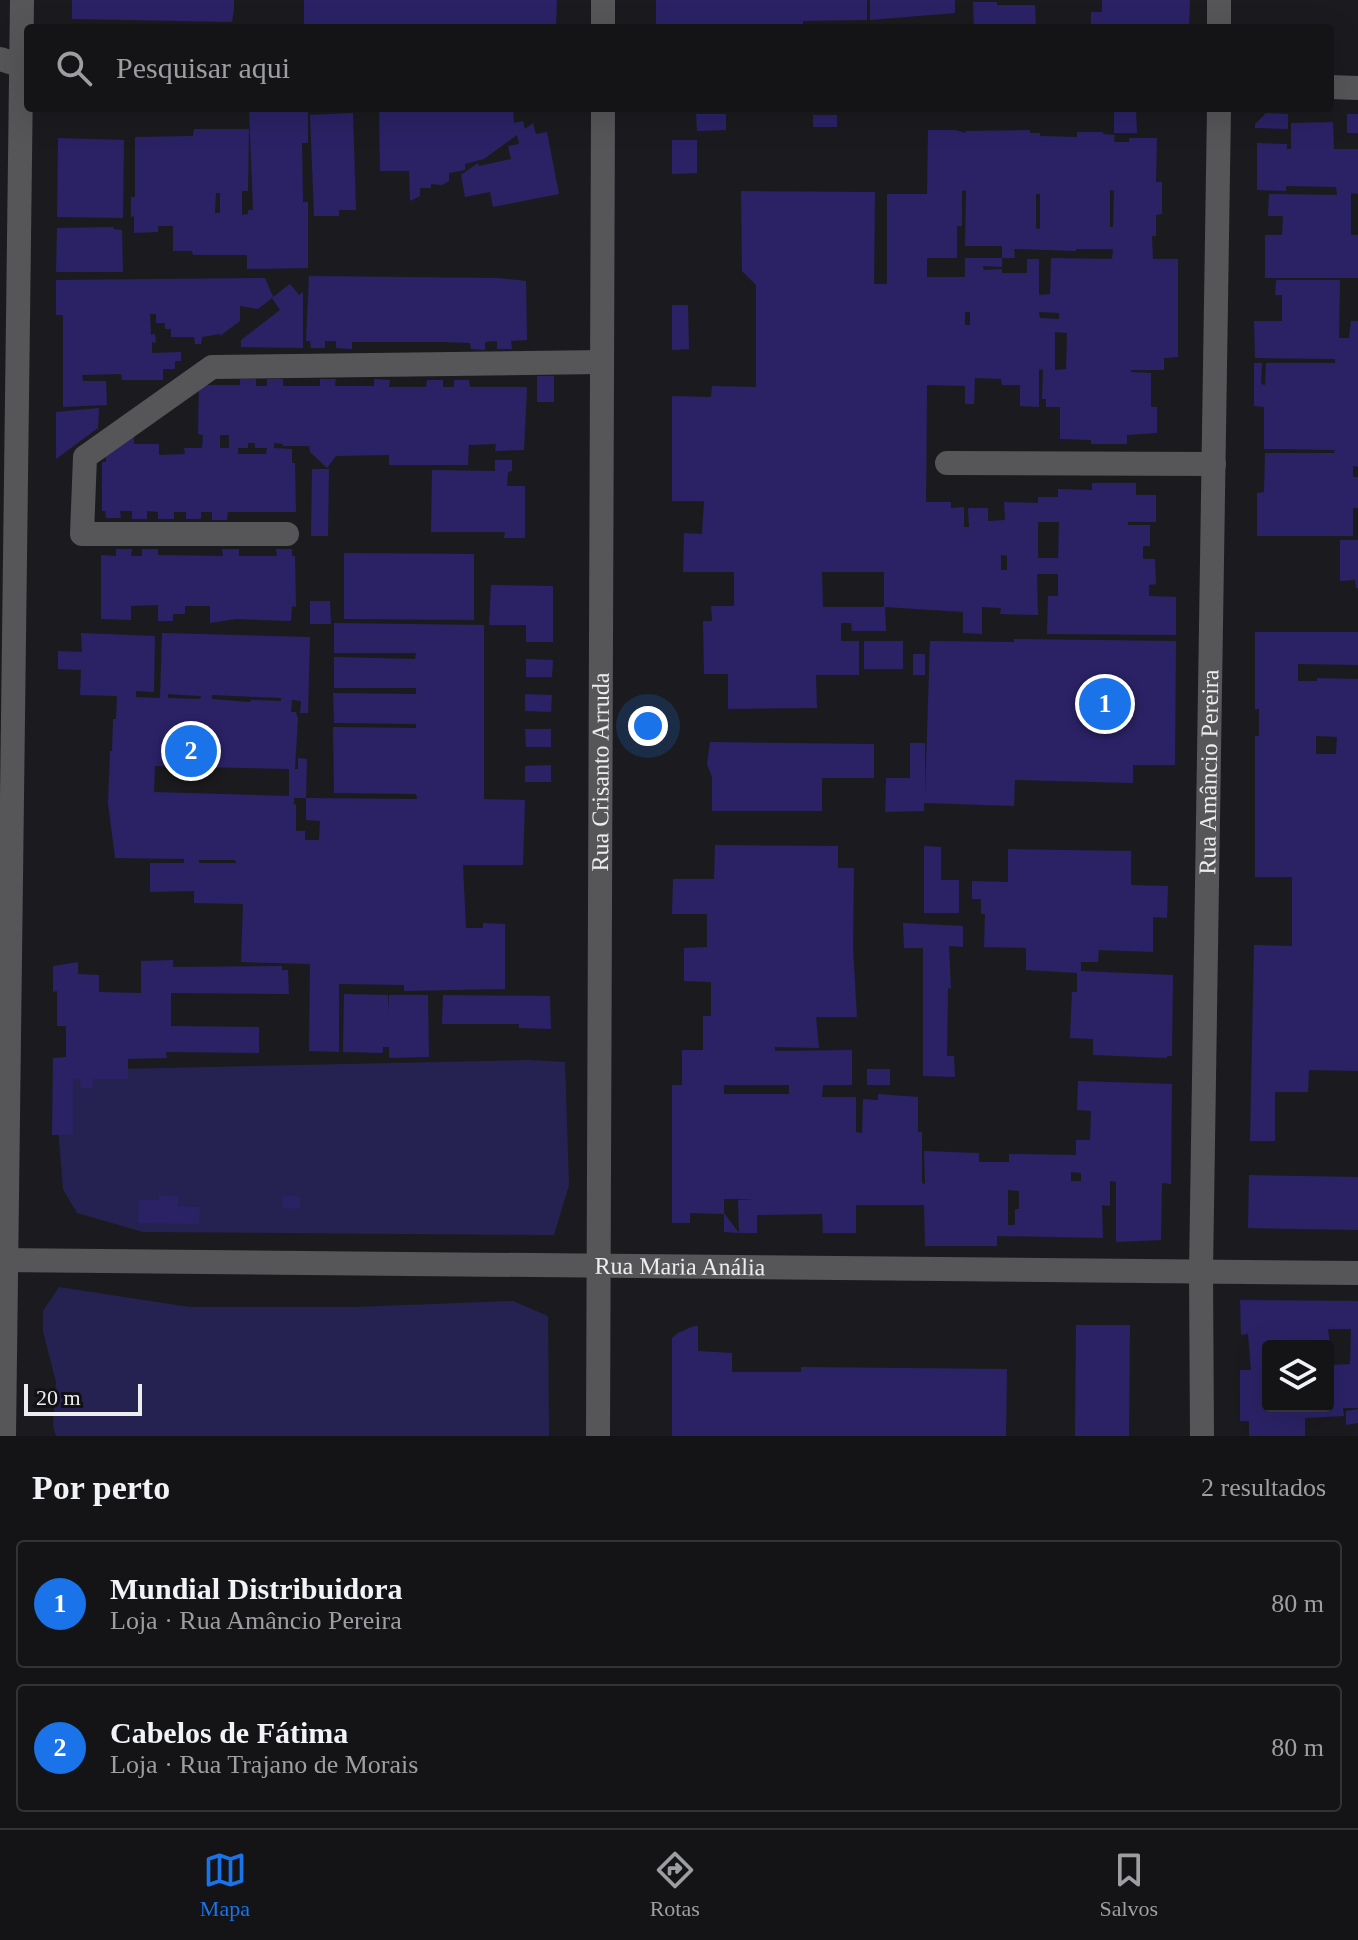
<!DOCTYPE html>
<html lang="pt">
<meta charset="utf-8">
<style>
body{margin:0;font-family:"Times New Roman",serif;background:#212124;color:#f1f3f6}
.controls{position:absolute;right:24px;bottom:24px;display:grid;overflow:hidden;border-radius:8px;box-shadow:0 8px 32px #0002}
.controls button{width:72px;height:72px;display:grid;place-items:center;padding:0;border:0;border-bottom:2px solid #333336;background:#141417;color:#f1f3f6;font:40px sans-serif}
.scale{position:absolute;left:24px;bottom:20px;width:118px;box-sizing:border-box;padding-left:8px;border:4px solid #ededf0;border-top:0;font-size:22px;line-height:28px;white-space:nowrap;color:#ededf0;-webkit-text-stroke:6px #121216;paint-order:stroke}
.you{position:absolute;left:648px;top:726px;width:28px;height:28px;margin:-20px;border:6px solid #fff;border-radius:50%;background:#1a73e8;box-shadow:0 0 0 12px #1a73e833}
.badge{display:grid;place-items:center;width:52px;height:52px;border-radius:50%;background:#1a73e8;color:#fff;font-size:26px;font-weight:700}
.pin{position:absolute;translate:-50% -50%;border:4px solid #fff;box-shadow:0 2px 8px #0006}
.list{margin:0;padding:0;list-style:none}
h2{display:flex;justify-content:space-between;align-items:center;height:104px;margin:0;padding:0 32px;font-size:34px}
h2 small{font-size:26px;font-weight:400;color:#9d9ea1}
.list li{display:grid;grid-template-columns:52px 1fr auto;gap:24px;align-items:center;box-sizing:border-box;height:128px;margin:0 16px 16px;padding:0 16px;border:2px solid #333336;border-radius:8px}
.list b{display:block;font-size:30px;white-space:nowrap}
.list p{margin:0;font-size:26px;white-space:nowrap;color:#9d9ea1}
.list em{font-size:26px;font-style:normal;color:#9d9ea1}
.icon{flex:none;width:44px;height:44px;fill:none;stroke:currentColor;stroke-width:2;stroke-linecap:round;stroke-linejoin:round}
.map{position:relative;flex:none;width:1358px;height:1436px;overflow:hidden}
.search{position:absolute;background:#141417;box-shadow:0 8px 32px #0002;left:24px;right:24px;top:24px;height:88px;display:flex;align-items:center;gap:20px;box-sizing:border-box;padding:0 28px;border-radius:8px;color:#9d9ea1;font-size:30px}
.sheet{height:392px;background:#141417}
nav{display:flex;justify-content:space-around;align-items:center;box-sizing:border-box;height:112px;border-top:2px solid #333336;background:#141417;font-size:22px;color:#9d9ea1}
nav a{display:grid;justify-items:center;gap:4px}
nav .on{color:#1a73e8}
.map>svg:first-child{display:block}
</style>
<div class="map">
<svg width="1358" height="1436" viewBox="0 0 1358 1436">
<rect width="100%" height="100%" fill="#1b1b1f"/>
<path fill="#252252" d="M529,1060L565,1062L569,1185L554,1235L143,1232L77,1213L63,1189L56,1102L74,1070Z
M59,1287L189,1307H357L513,1301L548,1316L549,1436H56L53,1426L56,1382L43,1331V1311Z"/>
<path fill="#2a2265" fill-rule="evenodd" d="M72,0H234V10L232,22L72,19Z
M304,0H557L556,28L304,27Z
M656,0H867V20L803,21V28H656Z
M870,0H955V13L870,20Z
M1102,0H1190L1189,28H1091V12H1102Z
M973,2H997V5H1035L1036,28H974Z
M249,108H308V143H302L303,202H308V268L247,269V255H193L192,251H173V226H158V232L134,233V216L131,217V197H135V137L193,136L194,129H249L248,191H242V215L248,214V210H253ZM216,193H220V213H215Z
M379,108H513L514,123L523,121L525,129L533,123L536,134L547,132L559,194L493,207L490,192L465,197L461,175L478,163L479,166L511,159L508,146L519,144L517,135L484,159L465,164V170L449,173V181L442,185L431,184V188H420V196L410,201L409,171H380Z
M1136,111L1137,133H1114V112Z
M353,113L356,210H339V216H314L310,115Z
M1266,113L1288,114V129L1255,128V124Z
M696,114H726V130L697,131Z
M1347,114H1358V133H1347Z
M813,115H837V127H813Z
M1333,122L1334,149H1358V194L1351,193V235H1358V278H1265V235H1282L1283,216H1268L1269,194L1337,195L1336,187L1286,186V191L1257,190V143L1287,144V149H1291V123Z
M928,130H955L966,133V131L1030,130V133H1040V136L1077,137V132H1103V134L1115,135L1114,142H1129V138H1157L1156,182H1162V214L1156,215V236H1152L1153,259H1178V357L1164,358V370H1131V372L1151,373V407H1157V433L1127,435V444H1091V440L1060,439V407H1046V399H1042L1043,370L1039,369V407L1020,406V385H1002L1001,379L975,378L974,404H965V386L927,385L926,502H951V508L964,507V527H969L968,508H988V521L1005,520L1004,502L1038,503V497H1058V489L1092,490V483H1136V495H1156V522H1128V525H1150V546H1143V559H1155L1156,584L1149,585V596L1176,597V635L1047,634L1048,596H1058V574H1037L1038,615L1000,614L1001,608L982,607V634L963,633V612L885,607L886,631H852L851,623H841V641H859V675H816L817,708L728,709V674H704L703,621H712L711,606H734V572H683L684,533L702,534L704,501H672V396L711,397L712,386L756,387V285L742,271L741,191L875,192L874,284H887V194H927ZM966,190L965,246H1002V258H1015L1014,249L1076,251V249H1113L1112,259L1051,258L1050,294L1039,295V259H1027V273H1002V269L984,270L983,266L1002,267V258H965V277H927V258H957V226H962V191ZM1110,190L1114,191L1113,227H1110ZM1036,194H1040V229L1036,228ZM965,312H970V325H965ZM1039,312L1059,313V319L1040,318ZM1055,332L1067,333L1066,369L1055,370ZM1038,522H1059L1058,558H1038ZM1001,555L1007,556V570H1001ZM822,572H884V607H823Z
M58,138L124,140L123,218L57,217Z
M672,140H697V173L672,174Z
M114,227L113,229L122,230L123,272H56L57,228Z
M309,276L498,278L526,281L527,340L511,341L512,349H497V341L485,342V350L471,349L470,343L443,342H352V349L336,348V341H325V348H311L310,341H306Z
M265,278L273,297L290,284L299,295L303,292V348L241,347V340L280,310L272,298L258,309L240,306V321L220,336V334L202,337L201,344H195L194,337H171V329H165V323H156V314H150L151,335L155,334L156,343L152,342V353L181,352V361H175V369H163V380H122L121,374L82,375L83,381H106L107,405L63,407V315H56V280Z
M1276,280H1340L1339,338H1349L1351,321H1358V467L1353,466V477H1358V508H1353V536H1257V493L1264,492L1265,453H1334L1335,450L1264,449V407L1254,406V363H1262L1261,384L1265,385L1266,363H1335V359L1255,358L1254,321H1282V295H1275Z
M672,305H688L689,349L672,350Z
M537,376H554V402H537Z
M240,379H256V386H267V379H283V386H320V379H336L335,386H374V379L390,380L389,387H426L427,380H443V387H454V380H469L470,387H527L524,450L495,451L496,444L469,445L468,465H389V455L336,456L327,468L310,452L309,446H283V444L274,443V448L292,449V463H295L296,512H228L227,520H212V512H201V519H186V512H174V519H158V512L147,511V519H132V511H120L121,518H106L105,511H102V462H106V456L134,436V444H159V455L185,454L184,448H202L203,435L198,434L199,385H240ZM220,435H229V448H220ZM248,443H255V448H267L266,454H238V448H248Z
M99,408L98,428L56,459V412Z
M495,460H512V471L508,472L507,486H525V538H504L505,532H431L432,470L495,471Z
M312,469H329L328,536H311Z
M1340,540H1358V588H1356L1355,580L1340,581Z
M116,549H132L131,556H142V549H158V555L223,556L222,549H239V556H277L276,549H292V556H295L296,607L292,606L291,621L236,619L210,623V606H185V614H173V621H158V605L131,606V620L101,619V555L116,556Z
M344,553L474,554V620L344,619Z
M491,585L553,586V642H526V625H489Z
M310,601H330L331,624H310Z
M334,623L484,625V799L525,800L523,865H463L466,928H483V923L505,924V989L404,991V985L339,984V1052L309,1051L310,964L241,962L243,904L194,903V891L150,892V863H184V859L115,858L108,803L110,751H112L113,719H116L117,696L80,695L81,670L58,669V651L82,652L81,633L155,636L154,692L136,691V697L160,698L162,633L310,637L308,713H300L301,701L292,700L291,712H296L298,719L295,769H298V758L307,759L306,798H294V805L296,804V831H305V840H319L320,821L306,820V798L417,799L416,794L334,793L333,727L416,728V724L334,723L333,693L416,694V688H334V657L415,659L416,653H334ZM168,694L182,695L201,696L200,699L168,698ZM212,695L281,698V701L251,700L250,702L212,699ZM155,766L289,769V796L154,792ZM199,860H235L236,863H199Z
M1255,632H1358V665L1298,664V681H1317V678L1358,679V1071L1309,1070L1308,1092H1275V1141H1250L1254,945L1292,946V877H1255V736H1259V709H1255ZM1316,736L1337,737L1336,754H1316Z
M1014,639L1176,641L1175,765H1133V783L1015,780L1014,806L924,803V811L885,812L886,778H910V743H925V796L930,641L1014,642Z
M864,641H903V669H864Z
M913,654H925V675H913Z
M526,659L553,660L552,677H526Z
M525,694L552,695L551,712L525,711Z
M525,729H551V747H526Z
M710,742L874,744V778H822V811H712V777L707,764Z
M551,765V782H525V766Z
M715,845L838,846V868H854L853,948L857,1017H816L819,1048L775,1047V1051L852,1050V1085H823L822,1097H856V1132L862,1133L863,1099L878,1100V1094L918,1097V1132H922V1183L925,1184L924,1151L979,1153V1162H1009V1154L1076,1155V1140H1090L1091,1111L1077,1110L1078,1081L1172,1084L1171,1184L1162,1183L1161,1240L1116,1242V1182L1110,1181V1206L1102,1205L1103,1238L997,1236V1246H925L924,1205H856V1233H823L822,1214L757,1215V1233H739L738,1200L757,1199H724V1213L739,1233L724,1232V1214L690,1213V1223H672V1085H682V1050H703V1016H711V982L684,981V948L707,947V914H672L673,879H714ZM724,1085H789V1094H724ZM1071,1172L1081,1173V1181H1071ZM1008,1190L1019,1191V1209H1015V1225H1008Z
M924,846L941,847V880H959V913H924Z
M1008,849L1131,851V885L1168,886L1167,918L1153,917V952L1099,950L1098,962H1081V971L1173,975L1172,1056H1167V1058L1093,1055V1039L1070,1038L1072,992H1077V973L1026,970V948L984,947L985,914H981V899H972V881L1008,882Z
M903,923L963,926V947L949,946L951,989L948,988L947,1056H954L955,1077L923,1076V948H904Z
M173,960V967L282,966V970H288L289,994L171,993V1026L259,1027V1053L166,1052L167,1058L128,1059V1079H92L93,1088H80L81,1079H73V1134L52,1135L53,1058L66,1057V1026H57V991L53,992V966L78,962V974L99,975V992L141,993V961Z
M344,994L388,995V1012L389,995H428L429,1057L389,1058V1047H383V1053L343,1052Z
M443,995L550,996L551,1029L519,1028V1024H442Z
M867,1069H890V1085H867Z
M1249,1175L1358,1177V1230L1248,1228Z
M159,1195L178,1196V1206L200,1207L199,1224L138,1223L139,1200H159Z
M283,1196L300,1197V1209L282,1208Z
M1240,1300L1358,1301V1408H1343L1344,1416L1305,1418V1436H1249V1421H1240V1370H1251L1248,1334L1241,1335ZM1328,1329H1351L1350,1364L1331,1365L1330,1356H1328V1406H1268V1346H1330Z
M1076,1325H1130L1129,1436H1075Z
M694,1326H698V1351L732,1353V1372H801V1367L1007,1369L1006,1436H672V1338L678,1333Z
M1358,1409V1423L1346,1425V1411Z"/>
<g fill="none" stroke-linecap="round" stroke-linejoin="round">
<g stroke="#565659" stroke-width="24">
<path d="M603,28V0"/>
<path d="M1219,28V0"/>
<path d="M0,59L28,68"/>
<path d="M1330,87L1358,88"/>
<path d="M947,463L1214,464"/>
<path d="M287,534H82L85,457L212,367L602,362"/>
<path id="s1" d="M0,1260L1358,1273"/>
<path d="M4,1436L22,0"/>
<path id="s2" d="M598,1436L603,108"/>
<path id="s3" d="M1202,1436L1201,1272L1219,108"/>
</g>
</g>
<g text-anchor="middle" stroke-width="6" stroke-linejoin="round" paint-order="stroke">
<g font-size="24" fill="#ededf0" stroke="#121216">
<text dy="8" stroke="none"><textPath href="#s2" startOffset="664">Rua Crisanto Arruda</textPath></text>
<text dy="8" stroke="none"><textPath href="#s3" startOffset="664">Rua Amâncio Pereira</textPath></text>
<text dy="8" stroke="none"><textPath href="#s1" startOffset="680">Rua Maria Anália</textPath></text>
</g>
</g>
</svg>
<div class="controls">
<button><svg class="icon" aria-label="layers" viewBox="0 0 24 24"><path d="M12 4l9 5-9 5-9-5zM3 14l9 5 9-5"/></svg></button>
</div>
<div class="scale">20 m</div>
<div class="you"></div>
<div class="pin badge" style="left:1105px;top:704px">1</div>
<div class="pin badge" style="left:191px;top:751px">2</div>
<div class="search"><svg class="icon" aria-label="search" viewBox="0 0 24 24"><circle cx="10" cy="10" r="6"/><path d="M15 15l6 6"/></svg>Pesquisar aqui</div>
</div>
<section class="sheet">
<h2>Por perto<small>2 resultados</small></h2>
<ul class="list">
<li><span class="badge">1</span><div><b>Mundial Distribuidora</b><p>Loja · Rua Amâncio Pereira</p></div><em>80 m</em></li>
<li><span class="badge">2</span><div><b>Cabelos de Fátima</b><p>Loja · Rua Trajano de Morais</p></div><em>80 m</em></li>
</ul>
</section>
<nav>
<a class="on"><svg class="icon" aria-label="map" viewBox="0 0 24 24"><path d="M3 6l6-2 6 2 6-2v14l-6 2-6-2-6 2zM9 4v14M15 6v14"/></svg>Mapa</a>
<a><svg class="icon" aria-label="directions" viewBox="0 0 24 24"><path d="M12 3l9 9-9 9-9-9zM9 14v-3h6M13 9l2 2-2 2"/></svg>Rotas</a>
<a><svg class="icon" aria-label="saved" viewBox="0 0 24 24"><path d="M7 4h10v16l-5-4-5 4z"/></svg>Salvos</a>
</nav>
